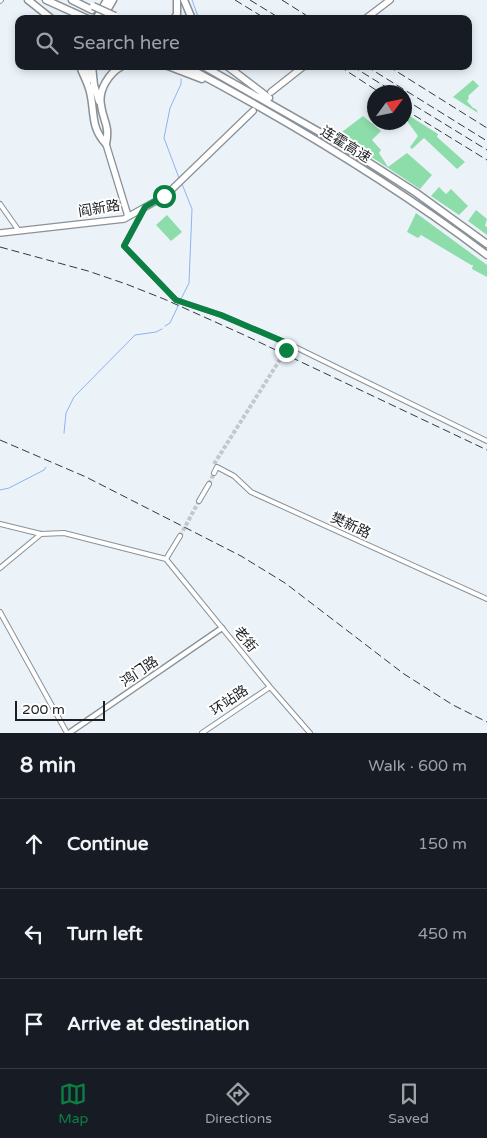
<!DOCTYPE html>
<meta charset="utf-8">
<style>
body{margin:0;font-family:"Varela Round","Noto Sans SC",sans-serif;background:#20242c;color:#f1f3f6}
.compass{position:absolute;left:367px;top:85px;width:45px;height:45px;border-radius:50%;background:#171b24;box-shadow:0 2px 8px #0003;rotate:57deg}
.scale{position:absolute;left:15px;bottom:12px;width:90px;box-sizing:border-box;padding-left:5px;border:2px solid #1c1f21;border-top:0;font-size:14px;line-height:18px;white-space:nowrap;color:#1c1f21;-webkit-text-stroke:4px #fff;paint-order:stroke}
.stop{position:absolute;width:15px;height:15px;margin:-11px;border:4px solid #0b8043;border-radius:50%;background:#fff}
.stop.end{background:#0b8043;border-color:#fff;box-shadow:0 1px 5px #0008}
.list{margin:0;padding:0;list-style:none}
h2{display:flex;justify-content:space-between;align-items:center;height:65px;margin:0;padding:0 20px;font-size:21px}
h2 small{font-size:16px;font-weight:400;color:#9ea1a6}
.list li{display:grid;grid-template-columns:32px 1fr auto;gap:15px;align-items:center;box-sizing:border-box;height:90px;padding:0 20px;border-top:1px solid #363941}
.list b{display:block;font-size:19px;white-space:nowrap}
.list em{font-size:16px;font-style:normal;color:#9ea1a6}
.icon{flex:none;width:28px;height:28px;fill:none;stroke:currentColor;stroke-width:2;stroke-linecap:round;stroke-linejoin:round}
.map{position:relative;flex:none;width:487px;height:733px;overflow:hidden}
.search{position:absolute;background:#171b24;box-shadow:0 2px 8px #0003;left:15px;right:15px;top:15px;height:55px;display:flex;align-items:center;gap:12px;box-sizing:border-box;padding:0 18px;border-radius:10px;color:#9ea1a6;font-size:19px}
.sheet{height:335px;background:#171b24}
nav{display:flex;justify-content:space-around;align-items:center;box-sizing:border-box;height:70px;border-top:1px solid #363941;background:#171b24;font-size:14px;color:#9ea1a6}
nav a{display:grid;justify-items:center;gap:2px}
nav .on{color:#0b8043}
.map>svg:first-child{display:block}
</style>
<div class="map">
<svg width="487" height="733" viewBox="0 0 487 733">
<rect width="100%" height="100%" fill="#ebf3f9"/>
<path fill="#8dddab" d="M473,80L479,86L468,96L469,98L467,101L473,108L476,109L478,113L453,97Z
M405,113L438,134L437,137L465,162L457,169L424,138L412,149L410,147L418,136L405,118Z
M363,116L381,131L372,140L381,150L379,153L388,167L407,153L432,175L420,189L338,135Z
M439,187L446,194L451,189L468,206L459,215L431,196Z
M476,210L487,219L485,226L487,227V235L468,221Z
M416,213L487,265V277L472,269L473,265H471L421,235L418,238L407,232Z
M167,215L182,232L171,241L156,225Z"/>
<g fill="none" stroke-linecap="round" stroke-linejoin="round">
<path stroke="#8db2f3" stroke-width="1" d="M192,0L199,19
M179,178L164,138L170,108L181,84V79
M181,299L189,283L192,209L182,184
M165,326L170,323L179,304
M64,433L66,413L74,397L135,335L156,332L162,329
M0,490L9,488L44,470L46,467"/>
<path stroke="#c2c9ce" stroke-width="4" stroke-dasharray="4 2" stroke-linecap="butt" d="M214,464L286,350
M209,484L214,473
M180,536L199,501"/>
<path stroke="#c2c9ce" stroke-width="5.5" stroke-dasharray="5.5 3" stroke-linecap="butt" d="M253,111L271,92"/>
<g stroke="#8a9197" stroke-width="6">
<path id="minor" d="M0,1L1,0
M0,204L19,231
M144,209L124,246L176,300L221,315L289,344L487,441
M214,473L217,467L234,476L251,492L487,599
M199,501L209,484
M0,524L41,534L64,533L166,559L180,536
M166,559L270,687L310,733
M0,568L41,534
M0,612L67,733
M202,733L270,687"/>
</g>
<g stroke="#8a9197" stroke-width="7">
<path id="tertiary" d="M69,733L222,628"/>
</g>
<g stroke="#8a9197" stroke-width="8">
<path id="primary" d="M365,19L390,0
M271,92L304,66
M106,144L128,216
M0,233L124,219L165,196L253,111"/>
</g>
<g stroke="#8a9197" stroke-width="9">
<path id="motorway" d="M28,0L52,19
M46,0L88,19
M72,0L92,10
M184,0L192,19
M96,19L107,0
M102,19L113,0
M174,19L177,14V0
M80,66C83,75 88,83 90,92C95,112 90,127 106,144C110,124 103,122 101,105C98,90 109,73 122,66
M87,66L88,80
M92,66L94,85L99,101
M168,66L202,79
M185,66C290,122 392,183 487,255
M203,66L337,142L415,192L487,244
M227,66L269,98"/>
</g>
<use href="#minor" stroke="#fff" stroke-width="4"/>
<use href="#tertiary" stroke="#fff" stroke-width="4.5"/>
<use href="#primary" stroke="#fff" stroke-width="5.5"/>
<use href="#motorway" stroke="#fff" stroke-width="6"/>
<path stroke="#35393b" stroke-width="1" stroke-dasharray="8 4" stroke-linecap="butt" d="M235,0L266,19
M250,0L281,19
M282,0L312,19
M339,66L379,92
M352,66L394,92
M366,66L487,141
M388,66L487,128
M404,99L487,150
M404,109L487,160
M0,247L88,271L126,284L164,299L242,334L487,450
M0,440L86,477L241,556L285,583L404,674L453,705L487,722"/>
<g stroke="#8a9197" stroke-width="9" stroke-linecap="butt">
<path id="motorway-bridge" d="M93,6L115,16"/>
</g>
<use href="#motorway-bridge" stroke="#fff" stroke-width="6"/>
</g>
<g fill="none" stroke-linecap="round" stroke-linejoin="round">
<path stroke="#0b8043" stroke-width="6" d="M164,196L145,207L124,246L176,300L221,315L289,344L286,350"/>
</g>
<g text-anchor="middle" stroke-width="4" stroke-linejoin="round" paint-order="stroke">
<g font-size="14" fill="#1c1f21" stroke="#fff">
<text transform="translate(346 144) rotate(32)" y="5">连霍高速</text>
<text transform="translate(99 208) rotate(-9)" y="5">阎新路</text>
<text transform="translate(351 525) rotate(25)" y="5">樊新路</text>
<text transform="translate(246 639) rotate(51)" y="5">老街</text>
<text transform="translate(139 671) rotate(-34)" y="5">鸿门路</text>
<text transform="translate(229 700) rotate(-34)" y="5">环站路</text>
</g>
</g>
</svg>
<svg class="compass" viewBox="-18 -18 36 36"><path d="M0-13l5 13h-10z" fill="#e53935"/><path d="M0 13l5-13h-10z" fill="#9ea1a6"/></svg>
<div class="scale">200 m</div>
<div class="stop" style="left:164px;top:196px"></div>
<div class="stop end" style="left:286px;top:350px"></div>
<div class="search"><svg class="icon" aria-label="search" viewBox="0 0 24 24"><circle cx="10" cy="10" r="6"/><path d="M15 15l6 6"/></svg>Search here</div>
</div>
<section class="sheet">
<h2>8 min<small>Walk · 600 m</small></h2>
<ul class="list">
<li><svg class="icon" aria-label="ahead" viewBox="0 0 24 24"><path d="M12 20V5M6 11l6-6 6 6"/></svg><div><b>Continue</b></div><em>150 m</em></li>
<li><svg class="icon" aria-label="left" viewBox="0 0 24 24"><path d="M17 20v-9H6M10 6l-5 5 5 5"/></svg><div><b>Turn left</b></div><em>450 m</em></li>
<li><svg class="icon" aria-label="arrive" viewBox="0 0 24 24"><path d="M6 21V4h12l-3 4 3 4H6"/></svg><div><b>Arrive at destination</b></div></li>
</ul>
</section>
<nav>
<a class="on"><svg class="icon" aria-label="map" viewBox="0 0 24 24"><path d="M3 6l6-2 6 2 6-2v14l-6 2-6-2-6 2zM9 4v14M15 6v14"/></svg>Map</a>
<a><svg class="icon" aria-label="directions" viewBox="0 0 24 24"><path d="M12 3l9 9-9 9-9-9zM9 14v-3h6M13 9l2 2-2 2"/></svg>Directions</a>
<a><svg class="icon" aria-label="saved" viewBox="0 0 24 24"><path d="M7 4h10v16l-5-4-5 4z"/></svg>Saved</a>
</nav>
